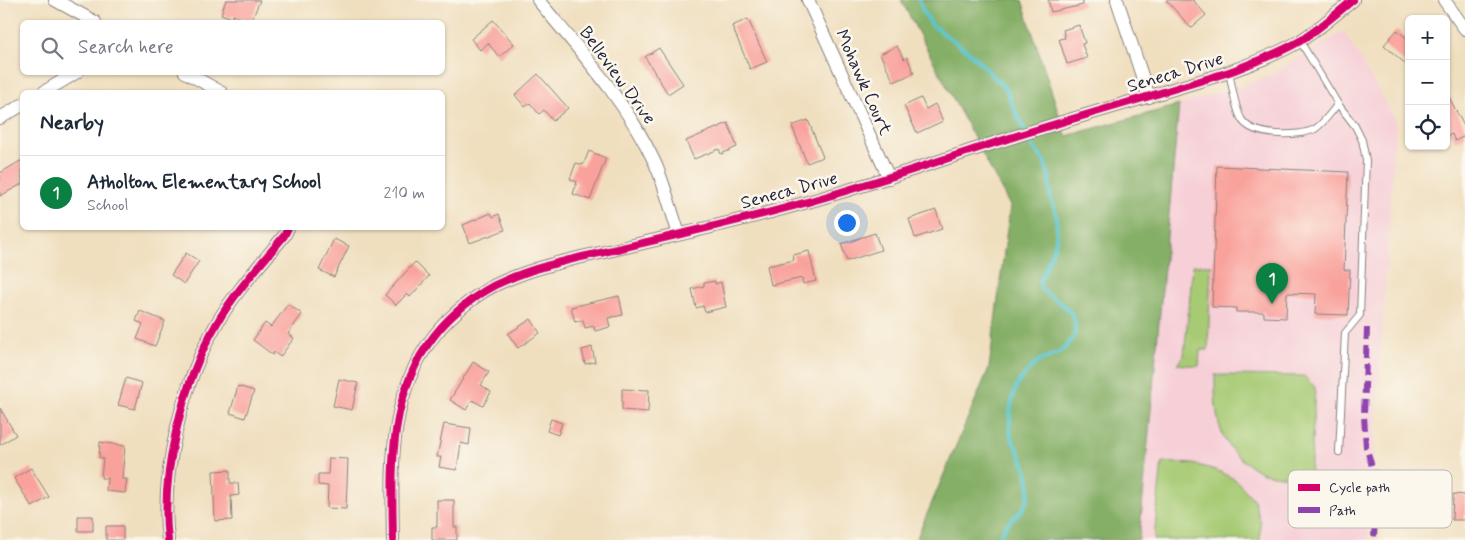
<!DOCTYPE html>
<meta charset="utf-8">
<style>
body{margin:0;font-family:Mynerve,sans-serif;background:#f6f6f7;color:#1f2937}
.controls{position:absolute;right:15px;top:15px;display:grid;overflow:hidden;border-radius:8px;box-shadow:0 1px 4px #0004}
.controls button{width:45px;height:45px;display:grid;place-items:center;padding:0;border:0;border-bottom:1px solid #e0e1e3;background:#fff;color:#1f2937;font:25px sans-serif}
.you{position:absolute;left:846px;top:222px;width:18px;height:18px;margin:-12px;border:4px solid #fff;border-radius:50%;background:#1a73e8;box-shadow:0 0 0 8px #1a73e833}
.badge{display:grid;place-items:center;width:32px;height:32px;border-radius:50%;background:#0b8043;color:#fff;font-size:16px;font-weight:700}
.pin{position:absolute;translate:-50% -41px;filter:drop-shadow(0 1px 2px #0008)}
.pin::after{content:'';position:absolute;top:26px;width:18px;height:15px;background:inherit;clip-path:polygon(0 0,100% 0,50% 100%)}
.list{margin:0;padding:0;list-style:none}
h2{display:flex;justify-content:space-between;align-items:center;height:65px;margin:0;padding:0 20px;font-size:21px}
h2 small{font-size:16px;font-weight:400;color:#747a83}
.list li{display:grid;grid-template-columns:32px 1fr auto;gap:15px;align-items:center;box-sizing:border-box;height:75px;padding:0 20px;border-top:1px solid #e0e1e3}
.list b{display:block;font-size:19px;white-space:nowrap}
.list p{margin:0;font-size:16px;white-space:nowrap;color:#747a83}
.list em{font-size:16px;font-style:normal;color:#747a83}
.icon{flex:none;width:28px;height:28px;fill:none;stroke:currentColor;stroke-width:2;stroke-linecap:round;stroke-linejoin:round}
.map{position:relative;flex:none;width:1465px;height:540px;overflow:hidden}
.search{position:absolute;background:#fff;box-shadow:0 1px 4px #0004;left:20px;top:20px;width:425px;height:55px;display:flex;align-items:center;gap:12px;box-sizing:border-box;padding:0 18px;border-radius:8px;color:#747a83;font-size:19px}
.panel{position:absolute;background:#fff;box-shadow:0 1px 4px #0004;left:20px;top:90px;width:425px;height:140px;border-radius:8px}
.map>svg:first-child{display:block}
</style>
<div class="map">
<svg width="1465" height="540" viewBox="0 0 1465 540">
<rect width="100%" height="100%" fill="#fbf7ec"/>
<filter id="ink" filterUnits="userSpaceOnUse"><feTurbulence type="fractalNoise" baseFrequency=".02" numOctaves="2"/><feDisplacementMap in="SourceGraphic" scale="10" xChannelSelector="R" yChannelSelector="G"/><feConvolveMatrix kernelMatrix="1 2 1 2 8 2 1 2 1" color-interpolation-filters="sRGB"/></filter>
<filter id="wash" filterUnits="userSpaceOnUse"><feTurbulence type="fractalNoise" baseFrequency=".0096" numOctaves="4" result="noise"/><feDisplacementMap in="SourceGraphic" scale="20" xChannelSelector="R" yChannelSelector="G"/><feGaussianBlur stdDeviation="1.12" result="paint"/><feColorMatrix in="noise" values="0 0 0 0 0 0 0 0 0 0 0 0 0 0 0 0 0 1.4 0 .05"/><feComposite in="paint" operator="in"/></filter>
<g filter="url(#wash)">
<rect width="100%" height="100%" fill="#f0dfbf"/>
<path fill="#f6cfd7" d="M1344,31L1396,121L1368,540H1139L1179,105L1262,79Z"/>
<path fill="#a7cb75" stroke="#647658" d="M1193,265H1211L1208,350H1200L1199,366L1177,364L1184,356Z
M1215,375L1304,376L1315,387L1310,478C1295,477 1279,477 1264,473C1259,472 1253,467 1248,464C1215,443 1215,409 1215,375Z
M1162,462L1193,464L1216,470L1236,480L1254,500L1260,521V540H1155L1154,538Z"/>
<path fill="#85af66" stroke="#546850" d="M901,0H1022L1066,136L1179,105L1139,540H916L989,368L1010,206Z"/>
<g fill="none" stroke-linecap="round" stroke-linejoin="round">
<path stroke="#59c6cf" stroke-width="4" d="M919,0L924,13L932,25L969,52L1006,89L1013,107L1033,147L1044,161L1049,176L1050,195L1056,214L1057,233L1055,245L1040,281L1041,289C1055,301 1077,308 1075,330C1075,338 1064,350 1057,354C1051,356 1044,358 1039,361C1033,365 1019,380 1016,387C1011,401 1008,420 1011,436C1012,441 1015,445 1018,450C1025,467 1032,478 1028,497C1026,510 1013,517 1005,527C1002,531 1000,536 997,540"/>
</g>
<g id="blocks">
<path fill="#f9a29c" d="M226,0H260L251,22L233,15L232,18L221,14Z
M1048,0H1083V5L1051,12Z
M1166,0H1193L1206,15L1191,28Z
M748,19L767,62L750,69L732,26Z
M493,20L514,44L499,57L488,43L480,50L471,39Z
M1079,25L1085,43L1082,44L1087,58L1067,64L1059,39L1065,38L1063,30Z
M1397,30L1409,40V67L1384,45Z
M897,46L904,59L907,57L914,73L894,82L880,54Z
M659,48L683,84L668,94L645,57Z
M538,74L568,108L553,121L544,110L539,114L530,103L525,107L515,95Z
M1446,91L1465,128V136L1455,141L1452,134L1446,137Z
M921,98L926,109L935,104L943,121L917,133L904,106Z
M808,120L823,157L807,163L792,126Z
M728,123L737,147L721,154L719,149L694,159L686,141Z
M589,151L606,158L590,200L573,194L577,182L570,179L576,163L583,165Z
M22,160V184L0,196V173Z
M1217,166L1348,172L1344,270H1350L1348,315L1315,314L1316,294L1287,293L1286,318L1264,317V312H1236V308L1212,307Z
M936,210L942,229L915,238L909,219Z
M491,213L493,217L499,214L505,230L470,243L463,225Z
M875,233L881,250L847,261L841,244Z
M334,239L349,246L334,277L319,270Z
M809,251L816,281L803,284L802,278L771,285L767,266L794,260L793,255Z
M186,253L199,261L184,284L171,275Z
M415,262L429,276L410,297L407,294L396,305L385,295Z
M715,281V284L721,282L726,307L705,312L703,306L696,308L692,289L704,286V283Z
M619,296L623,315L608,318L610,327L595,331L594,326L585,328L583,320L575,322L571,307Z
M288,304L302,314L288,334L294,338L280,357L274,352L273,355L253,340L265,323L271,327Z
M140,311L165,321L155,346L137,339L143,324L136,321Z
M531,319L540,333L518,348L508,334Z
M592,347L595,362L585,364L582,350Z
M473,362L489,372L481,385L491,392L483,406L472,400L466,410L450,400Z
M126,378L142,383L135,409L118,405Z
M339,379L358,383L352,410L333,406Z
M238,386L254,391L245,418L230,413Z
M622,389L649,390L648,412L622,410Z
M0,408L16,435L0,445Z
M551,419L562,423L558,435L547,431Z
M444,424L471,428L469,445L461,443L457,470L439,467L441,457H437Z
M100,442L125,446L122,479H127L125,493L106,491L107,478H101L103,458H99Z
M329,458L348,459L346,509L327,508L328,486L318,485V474H328Z
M31,468L49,497L32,507L14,478Z
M230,470V483H238L239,495L231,496L232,520L215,521L213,471Z
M1453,494L1465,495V520H1452Z
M437,500H454V527H457V540H432V527H437Z
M78,516H93V531H78Z
M106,526H123V540H106Z"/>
</g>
</g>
<g filter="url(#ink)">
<use href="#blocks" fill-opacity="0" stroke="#89807d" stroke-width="1"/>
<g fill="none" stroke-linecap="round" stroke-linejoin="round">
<g stroke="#89807d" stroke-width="8">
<path id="service" d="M1229,72C1232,85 1235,109 1242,120C1253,137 1299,137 1315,129C1324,123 1331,112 1338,104L1300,41
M1338,104L1355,126L1362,140L1366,160L1360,315L1345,333L1339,452"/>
</g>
<g stroke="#89807d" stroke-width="14">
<path id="minor" d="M55,0L95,22
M538,0C580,51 626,101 654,161C664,182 671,211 679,234
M808,0L889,178
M1117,0L1149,97
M1444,0L1465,29
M185,72L221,92
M44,92L77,72
M0,118L22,105
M168,540C160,473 183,381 217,323C235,292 261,264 284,236L288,228
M393,540C392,469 387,396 434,336C450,315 479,291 504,281C540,265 579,258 617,249C672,236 727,224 782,209C859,189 934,162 1010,138C1083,115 1156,95 1229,72C1253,63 1278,54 1300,41C1319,29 1336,14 1353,0"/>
</g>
<use href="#service" stroke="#fff" stroke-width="6"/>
<use href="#minor" stroke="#fff" stroke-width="12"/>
<path stroke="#8e44ad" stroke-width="6" stroke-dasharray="12 6" stroke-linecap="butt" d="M1367,328L1364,416L1366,447L1374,472L1376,485L1374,540"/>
<g stroke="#fbf7ec" stroke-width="11">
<path id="cycleway" d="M168,540C160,473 183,381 217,323C235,292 261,264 284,236L288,228
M393,540C392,469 387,396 434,336C450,315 479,291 504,281C540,265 579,258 617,249C672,236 727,224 782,209C859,189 934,162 1010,138C1083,115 1156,95 1229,72C1253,63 1278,54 1300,41C1319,29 1336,14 1353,0"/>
</g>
<use href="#cycleway" stroke="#d6006c" stroke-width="8"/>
</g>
</g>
<g text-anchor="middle" stroke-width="5" stroke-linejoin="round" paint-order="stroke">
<g font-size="18" fill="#22223b" stroke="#fbf7ec">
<text transform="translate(1175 72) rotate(-17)" y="6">Seneca Drive</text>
<text transform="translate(618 75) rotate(54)" y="6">Belleview Drive</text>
<text transform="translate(864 82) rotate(66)" y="6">Mohawk Court</text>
<text transform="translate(789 190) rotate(-15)" y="6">Seneca Drive</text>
</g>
</g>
<rect x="1288" y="470" width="164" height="58" rx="8" fill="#fbf7ec" stroke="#bab7b7" stroke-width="1"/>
<rect x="1298" y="484" width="22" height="7" fill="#d6006c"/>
<rect x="1298" y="507" width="22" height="6" fill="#8e44ad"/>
<g font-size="14" fill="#22223b">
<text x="1329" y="492">Cycle path</text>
<text x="1329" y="515">Path</text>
</g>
</svg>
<div class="controls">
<button>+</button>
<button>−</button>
<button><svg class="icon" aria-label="locate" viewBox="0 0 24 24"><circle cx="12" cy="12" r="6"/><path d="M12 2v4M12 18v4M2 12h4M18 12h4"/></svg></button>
</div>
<div class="you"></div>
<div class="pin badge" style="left:1272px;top:304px">1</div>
<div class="search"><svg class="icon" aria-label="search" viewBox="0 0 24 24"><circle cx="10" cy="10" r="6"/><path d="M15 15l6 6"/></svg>Search here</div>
<section class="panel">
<h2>Nearby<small></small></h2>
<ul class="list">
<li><span class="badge">1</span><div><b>Atholton Elementary School</b><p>School</p></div><em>210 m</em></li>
</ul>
</section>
</div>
